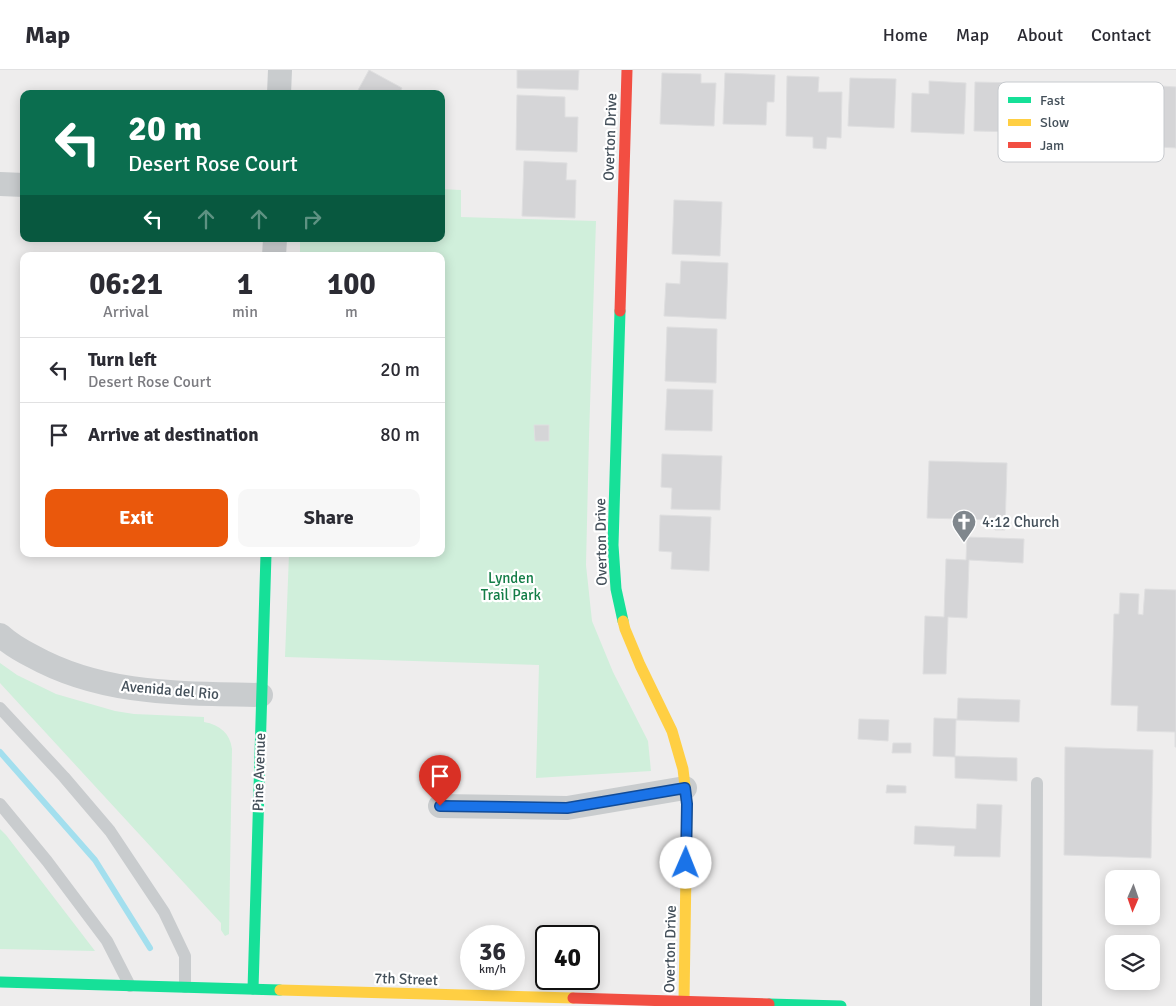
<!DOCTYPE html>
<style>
:root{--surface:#fff;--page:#f7f7f7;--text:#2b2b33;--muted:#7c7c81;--line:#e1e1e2;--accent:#ea580c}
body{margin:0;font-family:Signika,sans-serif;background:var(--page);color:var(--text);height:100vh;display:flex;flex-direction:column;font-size:19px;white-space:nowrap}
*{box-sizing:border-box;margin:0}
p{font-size:16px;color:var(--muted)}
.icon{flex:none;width:28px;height:28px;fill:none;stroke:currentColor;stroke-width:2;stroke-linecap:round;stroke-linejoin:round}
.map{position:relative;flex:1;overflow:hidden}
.panel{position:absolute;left:20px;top:182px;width:425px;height:305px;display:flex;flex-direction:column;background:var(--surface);border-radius:10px;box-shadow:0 2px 12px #0003}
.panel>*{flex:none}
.banner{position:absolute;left:20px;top:20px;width:425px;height:152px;border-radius:10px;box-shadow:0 2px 12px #0003;background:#0b6e4f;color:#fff;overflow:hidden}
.needle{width:32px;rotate:182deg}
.fabs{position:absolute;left:1105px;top:800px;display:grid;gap:10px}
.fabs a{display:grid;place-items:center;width:55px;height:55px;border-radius:10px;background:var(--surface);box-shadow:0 2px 12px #0003;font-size:25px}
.speed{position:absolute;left:460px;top:855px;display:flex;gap:10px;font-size:25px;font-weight:700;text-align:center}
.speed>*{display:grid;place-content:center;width:65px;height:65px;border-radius:50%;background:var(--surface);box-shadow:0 2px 12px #0003;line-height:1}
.speed small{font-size:12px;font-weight:400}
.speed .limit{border:2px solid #111;border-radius:8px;background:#fff;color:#111}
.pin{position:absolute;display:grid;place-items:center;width:42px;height:42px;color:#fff;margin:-51px -21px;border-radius:50% 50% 50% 0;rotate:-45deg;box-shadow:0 0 5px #0007}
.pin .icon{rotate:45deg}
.me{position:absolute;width:55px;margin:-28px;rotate:1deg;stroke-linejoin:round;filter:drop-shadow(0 0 4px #0008)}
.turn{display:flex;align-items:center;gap:18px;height:105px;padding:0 25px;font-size:22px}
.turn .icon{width:65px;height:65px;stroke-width:2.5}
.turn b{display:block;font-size:35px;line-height:42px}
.lanes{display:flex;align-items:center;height:48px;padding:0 25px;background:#0003;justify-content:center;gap:25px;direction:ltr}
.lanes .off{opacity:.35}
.eta{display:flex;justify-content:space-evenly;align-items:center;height:85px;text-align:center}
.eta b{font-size:30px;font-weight:700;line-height:35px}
.primary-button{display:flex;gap:10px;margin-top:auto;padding:10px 25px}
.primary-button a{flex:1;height:58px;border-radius:10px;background:var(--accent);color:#fff;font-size:20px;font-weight:700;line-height:58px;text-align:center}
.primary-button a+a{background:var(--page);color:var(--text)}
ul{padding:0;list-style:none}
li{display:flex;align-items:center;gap:15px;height:65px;padding:0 25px;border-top:1px solid var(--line)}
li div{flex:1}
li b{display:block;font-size:19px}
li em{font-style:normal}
header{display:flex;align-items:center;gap:30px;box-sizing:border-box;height:70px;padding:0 25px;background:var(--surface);border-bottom:1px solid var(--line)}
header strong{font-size:24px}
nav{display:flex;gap:28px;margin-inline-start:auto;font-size:18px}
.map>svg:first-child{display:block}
.green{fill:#d0efdb}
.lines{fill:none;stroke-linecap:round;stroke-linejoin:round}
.stream{stroke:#a3dfee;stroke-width:6}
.building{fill:#d5d5d7;stroke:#dfdfe0}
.lane{stroke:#c9ccce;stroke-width:12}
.street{stroke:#c9ccce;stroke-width:24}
.fast{stroke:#16e098;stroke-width:11}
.slow{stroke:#ffcf43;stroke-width:11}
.jam{stroke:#f24e42;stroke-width:11}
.route-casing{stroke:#114b97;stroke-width:12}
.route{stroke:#1a73e8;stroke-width:9}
.labels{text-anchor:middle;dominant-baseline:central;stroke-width:4.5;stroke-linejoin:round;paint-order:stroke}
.street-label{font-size:15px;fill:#44505a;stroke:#fff}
.poi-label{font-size:15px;fill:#44505a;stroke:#fff;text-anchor:start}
.park-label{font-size:15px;fill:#137d47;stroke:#fff}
.key{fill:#fff;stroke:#c7cace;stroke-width:1}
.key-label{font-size:14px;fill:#44505a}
</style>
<header>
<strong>Map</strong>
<nav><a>Home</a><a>Map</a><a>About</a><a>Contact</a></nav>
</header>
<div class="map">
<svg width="1176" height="936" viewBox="0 0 1176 936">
<rect width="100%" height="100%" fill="#eeeded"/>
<!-- green -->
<g class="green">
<polygon points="441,119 461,120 461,147 596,151 589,367 586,495 592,551 613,602 648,671 651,701 536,708 539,595 285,587 289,484 441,484 441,186 300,186 300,169 441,169"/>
<path d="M0 593 17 605 56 624 115 641 134 644 204 647V652C220 655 230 663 232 679L229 864 225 866 221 860V853L0 613Z"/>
<polygon points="0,759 6,765 95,881 0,879"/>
</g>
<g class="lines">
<!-- stream -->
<polyline class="stream" points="0,682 95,790 150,878"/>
</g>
<!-- building -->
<g class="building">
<polygon points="369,0 402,18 399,24 360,24 357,22"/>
<polygon points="517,0 579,0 578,20 517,18"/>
<polygon points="662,3 701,4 701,13 716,13 714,56 660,54"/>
<polygon points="725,3 775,5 774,32 767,32 766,55 723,54"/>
<polygon points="787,6 819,7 818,22 842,22 841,68 827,67 826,79 813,78 813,67 786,66"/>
<polygon points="850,8 896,9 894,58 848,56"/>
<polygon points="929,11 966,13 964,64 911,62 912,23 929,24"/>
<polygon points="975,12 1021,13 1019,62 974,61"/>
<polygon points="1162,16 1176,17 1176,78 1160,77"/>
<polygon points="517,25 565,27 565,47 578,47 577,82 516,80"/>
<polygon points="524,91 567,93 566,110 576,110 575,148 522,146"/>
<polygon points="674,130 722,132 720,186 672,184"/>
<polygon points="681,191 728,193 726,249 664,246 666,213 680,214"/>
<polygon points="667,257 717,259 716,313 665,311"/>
<polygon points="667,319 713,320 712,361 665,360"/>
<polygon points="534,355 549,355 549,371 535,371"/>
<polygon points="662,384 722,386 720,440 671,439 672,418 661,417"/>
<polygon points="929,391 1007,393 1005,460 995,460 996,450 927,448"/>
<polygon points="660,445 711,447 709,501 671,499 672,482 659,481"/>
<polygon points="967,467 1024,469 1023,493 969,490 967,548 948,547 946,604 923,604 925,546 944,547 946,489 966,490"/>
<polygon points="1145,519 1176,520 1176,677 1175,677 1175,662 1137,661 1138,636 1111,635 1114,544 1119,544 1120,523 1139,524 1138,544 1143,545"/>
<polygon points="958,628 1020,630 1019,652 956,650 955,686 1017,688 1017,711 955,708 955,687 933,686 934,648 957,649"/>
<polygon points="859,649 889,650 888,671 858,669"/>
<polygon points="893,673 911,673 911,683 892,683"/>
<polygon points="1065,677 1153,680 1151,788 1064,785"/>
<polygon points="887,715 906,716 906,723 886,723"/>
<polygon points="977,734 1002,735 1000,787 954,786 955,776 914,774 915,756 976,759"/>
</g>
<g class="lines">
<!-- lane -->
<g class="lane">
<polyline points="0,638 64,707 110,761 164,842 185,886 185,917"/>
<polyline points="0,734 47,791 107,871 130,916"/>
<polyline points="1036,936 1037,713"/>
</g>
<!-- street -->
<g class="street">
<polyline points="279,24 280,0"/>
<polyline points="0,114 24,115"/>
<polyline points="274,186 275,169"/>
<path d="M0 565C10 574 20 580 32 586 104 626 182 623 261 625"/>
<polyline points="440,736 567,738 685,718"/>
</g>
<!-- fast -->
<g class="fast">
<polyline points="620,241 613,475 616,519 623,551"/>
<polyline points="0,912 280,920"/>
<polyline points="253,919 266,484"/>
<polyline points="769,934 841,936"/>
</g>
<!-- slow -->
<g class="slow">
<polyline points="623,551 625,559 640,595 672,661 683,699 687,734 684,931"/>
<polyline points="280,920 573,928"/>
</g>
<!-- jam -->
<g class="jam">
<polyline points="620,241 627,0"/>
<polyline points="573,928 769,934"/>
</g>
</g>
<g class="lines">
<defs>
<polyline id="route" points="440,736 567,738 685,718 687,734 686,793"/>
</defs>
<!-- route casing -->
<use href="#route" class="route-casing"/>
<!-- route -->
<use href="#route" class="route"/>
</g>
<!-- icons -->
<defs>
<symbol id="church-pin" viewBox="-11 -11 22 30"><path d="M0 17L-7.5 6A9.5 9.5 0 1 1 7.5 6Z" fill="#80878d" stroke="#fff"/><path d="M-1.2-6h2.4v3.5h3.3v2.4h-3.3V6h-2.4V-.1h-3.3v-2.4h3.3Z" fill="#fff"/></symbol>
</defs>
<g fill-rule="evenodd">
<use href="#church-pin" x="950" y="438" width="28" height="38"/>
</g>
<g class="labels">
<!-- street labels -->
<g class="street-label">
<text transform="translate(610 67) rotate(-88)">Overton Drive</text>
<text transform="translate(601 472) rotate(-91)">Overton Drive</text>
<text transform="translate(170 620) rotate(5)">Avenida del Rio</text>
<text transform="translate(259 702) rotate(-88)">Pine Avenue</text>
<text transform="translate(670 879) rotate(-89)">Overton Drive</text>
<text transform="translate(406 909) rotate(2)">7th Street</text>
</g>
<!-- poi labels -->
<g class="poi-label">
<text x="982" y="452">4:12 Church</text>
</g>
<!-- park labels -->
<g class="park-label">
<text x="511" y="508">Lynden<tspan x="511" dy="17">Trail Park</tspan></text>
</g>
</g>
<!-- legend -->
<rect x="998" y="12" width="166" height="80" rx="8" class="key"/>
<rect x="1008" y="27" width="23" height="6" fill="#16e098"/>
<rect x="1008" y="49" width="23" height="7" fill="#ffcf43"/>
<rect x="1008" y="72" width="23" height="6" fill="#f24e42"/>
<g class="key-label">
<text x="1040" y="35">Fast</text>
<text x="1040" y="57">Slow</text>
<text x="1040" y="80">Jam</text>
</g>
</svg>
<div class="fabs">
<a><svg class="needle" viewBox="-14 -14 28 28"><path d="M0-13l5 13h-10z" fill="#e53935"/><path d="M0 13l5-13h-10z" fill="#7c7c81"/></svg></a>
<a><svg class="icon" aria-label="layers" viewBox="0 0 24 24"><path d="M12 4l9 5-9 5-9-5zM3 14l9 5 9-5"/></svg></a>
</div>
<div class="speed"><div>36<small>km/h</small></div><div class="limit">40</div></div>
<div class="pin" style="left:440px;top:736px;background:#d93025"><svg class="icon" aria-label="arrive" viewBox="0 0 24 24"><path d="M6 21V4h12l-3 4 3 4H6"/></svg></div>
<svg class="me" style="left:686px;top:793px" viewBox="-20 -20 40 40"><circle r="19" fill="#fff"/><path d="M0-13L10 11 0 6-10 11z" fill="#1a73e8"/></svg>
<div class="banner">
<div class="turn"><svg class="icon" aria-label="left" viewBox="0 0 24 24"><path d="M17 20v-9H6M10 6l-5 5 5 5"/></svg><div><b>20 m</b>Desert Rose Court</div></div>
<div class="lanes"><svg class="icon" aria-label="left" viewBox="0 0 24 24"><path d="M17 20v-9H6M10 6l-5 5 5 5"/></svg><svg class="icon off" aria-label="ahead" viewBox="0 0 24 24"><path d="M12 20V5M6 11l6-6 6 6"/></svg><svg class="icon off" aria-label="ahead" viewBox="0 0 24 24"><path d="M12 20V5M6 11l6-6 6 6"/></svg><svg class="icon off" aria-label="right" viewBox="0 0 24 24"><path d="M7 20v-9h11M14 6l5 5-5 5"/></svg></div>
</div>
<section class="panel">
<div class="eta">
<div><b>06:21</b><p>Arrival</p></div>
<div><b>1</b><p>min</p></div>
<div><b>100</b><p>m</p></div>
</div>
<ul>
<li><svg class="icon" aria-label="left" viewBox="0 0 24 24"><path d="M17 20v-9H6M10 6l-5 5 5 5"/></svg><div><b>Turn left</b><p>Desert Rose Court</p></div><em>20 m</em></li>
<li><svg class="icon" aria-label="arrive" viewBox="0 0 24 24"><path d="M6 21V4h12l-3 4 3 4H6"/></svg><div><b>Arrive at destination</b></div><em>80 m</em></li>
</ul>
<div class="primary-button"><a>Exit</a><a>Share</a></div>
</section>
</div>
